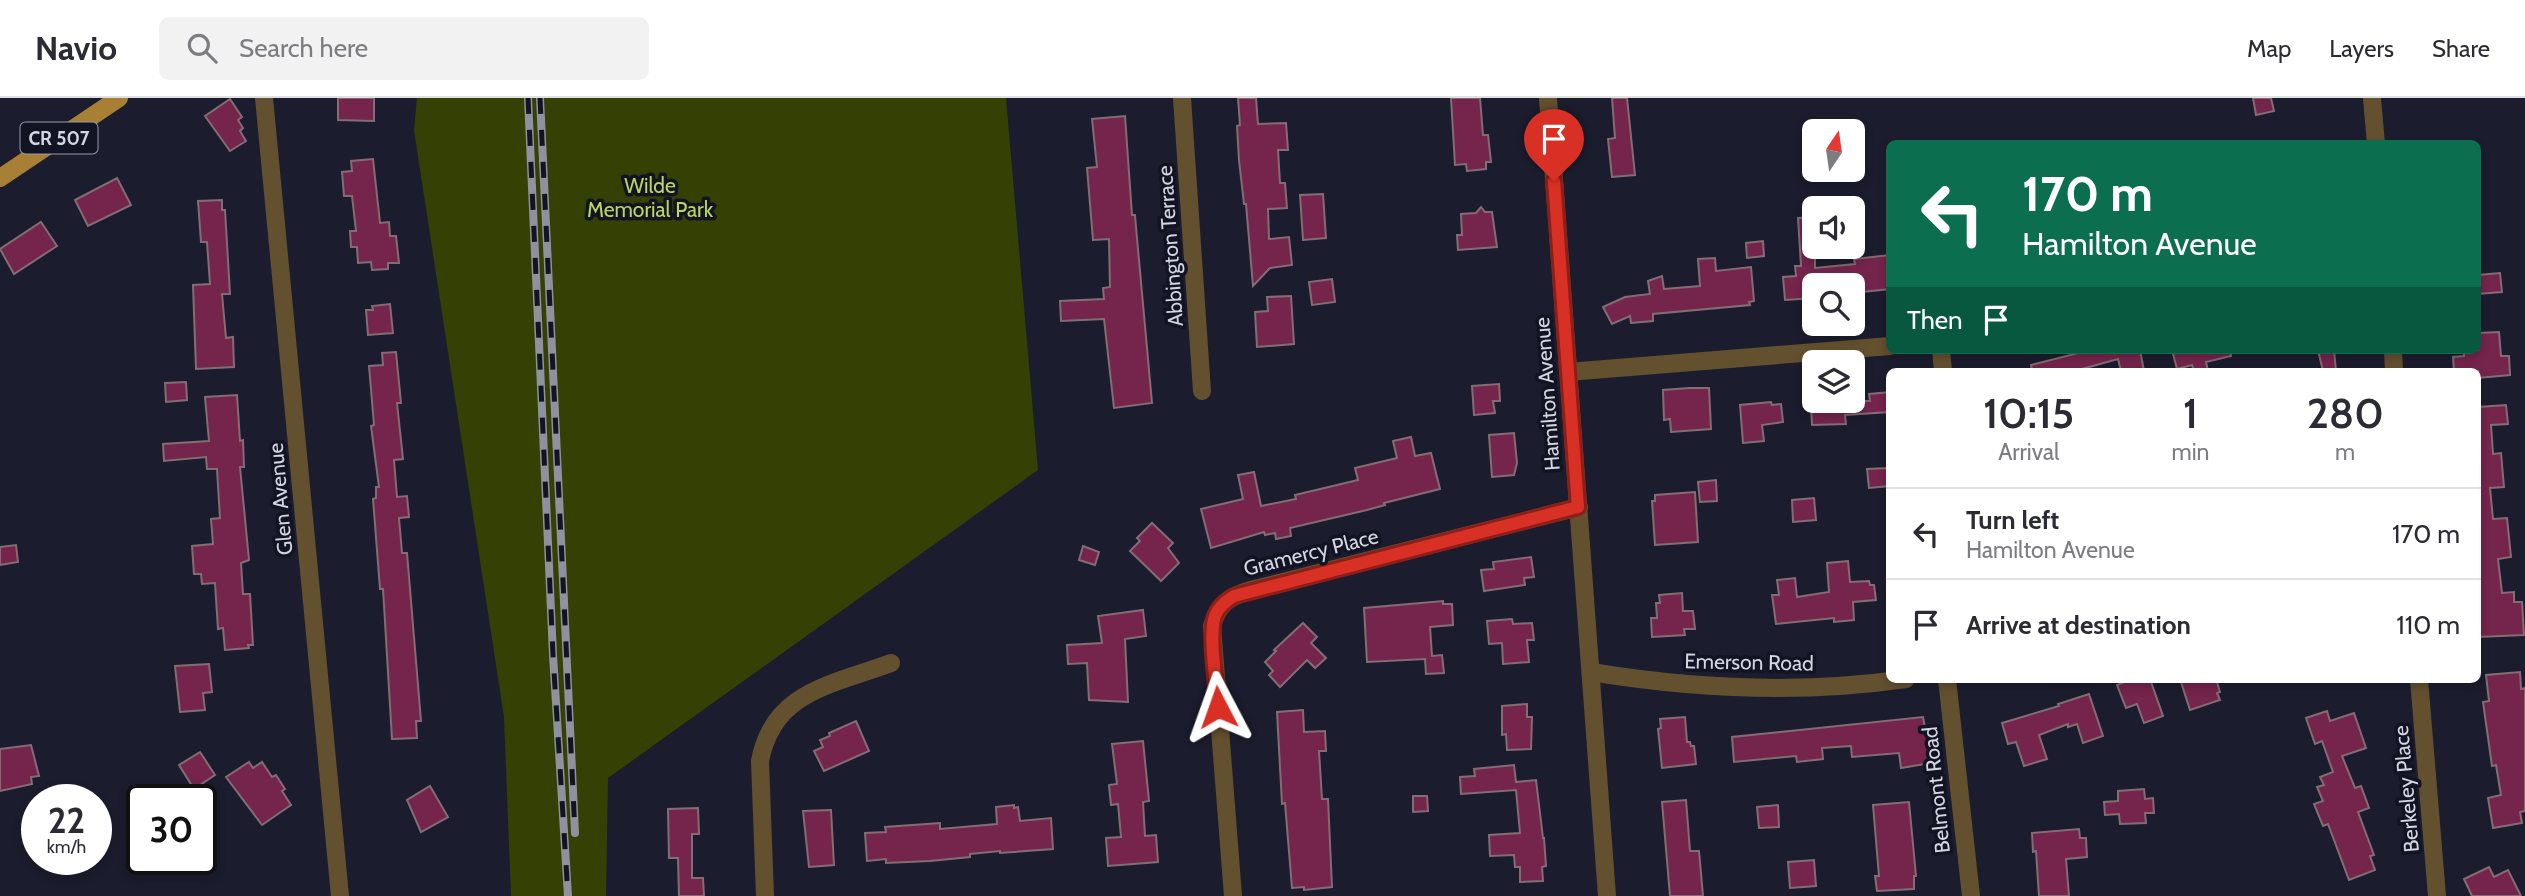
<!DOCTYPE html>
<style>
:root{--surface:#fff;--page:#f2f2f3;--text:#2b2b33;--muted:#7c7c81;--line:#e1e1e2}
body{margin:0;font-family:Cabin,sans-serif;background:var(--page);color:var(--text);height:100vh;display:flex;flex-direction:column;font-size:26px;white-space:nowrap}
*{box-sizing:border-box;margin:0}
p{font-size:23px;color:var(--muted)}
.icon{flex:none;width:38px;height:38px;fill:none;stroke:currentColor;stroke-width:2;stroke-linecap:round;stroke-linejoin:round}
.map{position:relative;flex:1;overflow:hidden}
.details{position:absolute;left:1886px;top:270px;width:595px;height:315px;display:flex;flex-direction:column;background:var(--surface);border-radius:10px;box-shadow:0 4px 10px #0003}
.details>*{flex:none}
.guide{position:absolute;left:1886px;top:42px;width:595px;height:214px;border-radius:10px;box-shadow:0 4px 10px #0003;background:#0b6e4f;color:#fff;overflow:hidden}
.needle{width:46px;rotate:13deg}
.fabs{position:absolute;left:1802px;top:21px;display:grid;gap:14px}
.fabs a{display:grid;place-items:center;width:63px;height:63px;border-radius:10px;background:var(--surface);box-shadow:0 4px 10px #0003;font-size:35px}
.speed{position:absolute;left:21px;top:686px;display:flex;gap:14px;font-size:35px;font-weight:700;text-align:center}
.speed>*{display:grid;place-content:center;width:91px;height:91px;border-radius:50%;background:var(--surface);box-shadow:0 4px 10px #0003;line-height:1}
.speed small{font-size:18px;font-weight:400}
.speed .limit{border:4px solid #111;border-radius:10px;background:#fff;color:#111}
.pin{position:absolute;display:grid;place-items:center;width:60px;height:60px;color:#fff;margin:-72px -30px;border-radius:50% 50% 50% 0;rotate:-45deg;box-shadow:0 0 7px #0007}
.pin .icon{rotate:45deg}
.me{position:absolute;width:77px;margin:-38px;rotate:356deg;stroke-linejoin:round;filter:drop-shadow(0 0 5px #0008)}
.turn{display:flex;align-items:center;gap:24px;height:147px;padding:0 21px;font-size:32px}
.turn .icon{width:91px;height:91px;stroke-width:2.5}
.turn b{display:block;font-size:49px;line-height:60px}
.then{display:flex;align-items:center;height:66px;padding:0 21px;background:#0003;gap:14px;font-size:26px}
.eta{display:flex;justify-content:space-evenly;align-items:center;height:119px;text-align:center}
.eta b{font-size:42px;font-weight:600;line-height:49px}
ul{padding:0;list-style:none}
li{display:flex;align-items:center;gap:21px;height:91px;padding:0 21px;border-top:2px solid var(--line)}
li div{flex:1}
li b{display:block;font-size:26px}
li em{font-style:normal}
header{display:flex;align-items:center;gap:42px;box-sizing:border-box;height:98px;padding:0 35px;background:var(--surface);border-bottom:2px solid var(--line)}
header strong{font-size:33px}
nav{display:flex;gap:38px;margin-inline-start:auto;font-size:24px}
.search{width:490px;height:63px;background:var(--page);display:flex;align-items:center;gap:18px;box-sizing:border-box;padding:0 24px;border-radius:10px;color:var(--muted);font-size:26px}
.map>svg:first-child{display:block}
.green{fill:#354005}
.building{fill:#75244c;stroke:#836c74;stroke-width:2}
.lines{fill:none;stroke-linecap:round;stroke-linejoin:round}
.minor{stroke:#63502f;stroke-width:18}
.major{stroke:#a78036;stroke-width:18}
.rail-casing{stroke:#8f919f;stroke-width:8}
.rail{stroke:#121424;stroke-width:5;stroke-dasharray:16;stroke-linecap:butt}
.route-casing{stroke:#8d1f18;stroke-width:18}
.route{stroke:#d93025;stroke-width:12}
.labels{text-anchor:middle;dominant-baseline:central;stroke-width:7;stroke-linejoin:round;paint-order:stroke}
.shield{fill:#121424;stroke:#999ba8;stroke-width:2}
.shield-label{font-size:19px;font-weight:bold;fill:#d3d5e1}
.park-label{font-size:21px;fill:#bbd65c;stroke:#121424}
.street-label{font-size:21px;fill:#d3d5e1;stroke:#121424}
</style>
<header>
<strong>Navio</strong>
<div class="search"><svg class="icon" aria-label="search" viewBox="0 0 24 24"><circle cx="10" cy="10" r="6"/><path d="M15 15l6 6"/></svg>Search here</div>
<nav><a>Map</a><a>Layers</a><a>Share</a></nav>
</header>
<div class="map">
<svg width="2525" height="798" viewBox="0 0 2525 798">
<rect width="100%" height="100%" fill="#1b1d2e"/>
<!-- green -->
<polygon class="green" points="417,0 1006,0 1038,372 608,680 606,798 511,798 504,619 414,32"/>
<!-- building -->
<g class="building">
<polygon points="338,0 374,0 374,23 338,22"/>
<polygon points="1238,0 1256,0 1258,26 1286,25 1288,52 1278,52 1280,85 1285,85 1287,110 1268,111 1269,141 1289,139 1292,167 1270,170 1253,188 1246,106 1244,106 1239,62 1237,28 1240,27"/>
<polygon points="1451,0 1480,0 1483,37 1488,37 1491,64 1486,64 1486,71 1467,73 1466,66 1455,67"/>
<polygon points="1612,0 1627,0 1635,77 1612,79 1608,41 1615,40"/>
<polygon points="2253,0 2271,0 2274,13 2256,17"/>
<polygon points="230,1 242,19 238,22 243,30 240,33 246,43 230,53 205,18"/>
<polygon points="1125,18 1132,117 1135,117 1136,129 1152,305 1114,310 1104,221 1061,223 1060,203 1104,201 1103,190 1110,189 1109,141 1093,142 1087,70 1097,69 1092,21"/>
<polygon points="373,61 380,125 389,124 390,138 396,138 399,165 388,165 388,171 372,172 371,164 358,165 357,149 351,149 350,133 356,133 352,98 344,98 342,74 352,73 351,63"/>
<polygon points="117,80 131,107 88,128 75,102"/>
<polygon points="1323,96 1326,140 1303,142 1300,97"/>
<polygon points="222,102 222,112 225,112 230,196 222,196 226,240 233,239 234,269 196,271 193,187 210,186 207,144 201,144 198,103"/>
<polygon points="1481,109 1485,114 1492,114 1497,149 1458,152 1457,137 1462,137 1461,116 1476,115"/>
<polygon points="1815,119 1815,170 1855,166 1854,161 1890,157 1890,191 1853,195 1853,187 1815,187 1815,200 1785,202 1783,179 1796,178 1795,168 1801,168 1798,120"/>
<polygon points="41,124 57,148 14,176 0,151"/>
<polygon points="1763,143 1764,158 1747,160 1746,145"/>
<polygon points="1715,160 1716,173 1751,169 1754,203 1749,204 1750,207 1653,216 1653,223 1631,225 1630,218 1612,226 1603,209 1625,199 1650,196 1648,183 1662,178 1664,191 1700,188 1698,161"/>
<polygon points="2500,175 2502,194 2478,196 2478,177"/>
<polygon points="1332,181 1335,204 1312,207 1309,184"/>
<polygon points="1291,198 1294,246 1257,249 1255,214 1268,213 1267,199"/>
<polygon points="390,206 393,235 368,237 366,212 373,212 372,208"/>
<polygon points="2499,234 2501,258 2509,258 2510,277 2478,280 2478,273 2454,273 2453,259 2464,258 2464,252 2478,252 2478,235"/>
<polygon points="2090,252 2140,252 2144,273 2121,273 2118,261 2082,271 2083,273 2032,273 2031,267"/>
<polygon points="2172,252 2230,252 2231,258 2206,264 2208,273 2194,273 2192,267 2177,271"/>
<polygon points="2318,252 2334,252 2336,273 2323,273"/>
<polygon points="396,254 401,305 397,305 403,361 394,362 397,399 407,398 409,419 399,420 402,455 407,455 421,623 416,623 417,640 392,641 384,507 383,491 380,491 373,401 376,400 376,389 379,389 371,328 374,327 369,268 383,267 382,255"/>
<polygon points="186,284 187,302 166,304 165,285"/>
<polygon points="1499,286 1500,303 1493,303 1495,315 1474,317 1472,288"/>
<polygon points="1689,290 1709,290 1711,331 1671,334 1670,321 1664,322 1663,292"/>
<polygon points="1890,294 1890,314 1845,317 1846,326 1812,327 1811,309 1820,308 1820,303 1870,303 1869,296"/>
<polygon points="237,297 240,343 243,342 244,369 240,369 249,462 241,465 243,496 250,496 253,547 248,547 249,550 225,552 223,530 218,531 215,485 202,486 201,476 194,476 192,448 213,446 211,421 220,420 217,371 207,371 206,359 164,363 163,346 209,343 205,299"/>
<polygon points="1771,304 1772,307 1781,306 1783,324 1762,327 1764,343 1743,345 1740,307"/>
<polygon points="2506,307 2508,326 2491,327 2493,356 2501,355 2504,389 2490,390 2493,421 2507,420 2511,459 2498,461 2502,495 2514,494 2514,504 2522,504 2524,537 2478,539 2478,309"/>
<polygon points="1514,335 1517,365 1514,377 1492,379 1489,337"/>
<polygon points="1411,339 1415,358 1431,355 1440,391 1384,405 1385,407 1367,412 1290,430 1291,438 1276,441 1275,435 1265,437 1264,434 1211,450 1201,411 1243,401 1238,377 1254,374 1261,408 1296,401 1295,397 1358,382 1355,370 1397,360 1393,343"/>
<polygon points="1888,370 1890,388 1869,390 1867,371"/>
<polygon points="1716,382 1717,403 1700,404 1698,384"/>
<polygon points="1695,394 1698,444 1655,447 1652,403 1655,403 1655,397"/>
<polygon points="1814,400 1816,422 1793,424 1792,402"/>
<polygon points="1152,425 1173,445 1168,450 1179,465 1161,483 1130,453 1140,443 1137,440"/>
<polygon points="16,447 18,464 0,467 0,449"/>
<polygon points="1083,448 1099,454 1095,467 1079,462"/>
<polygon points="1531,459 1534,479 1524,480 1525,487 1484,493 1481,472 1494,471 1493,464"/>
<polygon points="1848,463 1850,484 1869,483 1870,487 1874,487 1876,502 1853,504 1854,522 1834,524 1834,520 1776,526 1772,497 1779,497 1777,482 1795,480 1797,499 1829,494 1827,465"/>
<polygon points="1682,495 1683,513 1693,513 1695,531 1684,531 1685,537 1652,539 1651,520 1657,520 1656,505 1660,505 1659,497"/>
<polygon points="1443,503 1443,506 1452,506 1453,527 1430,529 1432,558 1442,557 1444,575 1426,576 1425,561 1367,564 1364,510"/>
<polygon points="1143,512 1146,538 1125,541 1128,604 1089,602 1087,565 1068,566 1067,547 1102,545 1098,518"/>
<polygon points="1512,521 1513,526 1532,525 1534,542 1527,542 1529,564 1503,566 1502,545 1489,546 1487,523"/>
<polygon points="1303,525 1317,539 1311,545 1326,560 1315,570 1307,562 1280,589 1269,577 1273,573 1265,564 1276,553 1274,552"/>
<polygon points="209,566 212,594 203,595 205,612 180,614 175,568"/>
<polygon points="2520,574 2521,591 2525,590 2525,713 2520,714 2522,725 2493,730 2488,700 2501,697 2496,667 2492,668 2483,604 2489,603 2486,577"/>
<polygon points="2132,581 2150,581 2163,618 2144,625 2137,606 2126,610 2117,587"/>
<polygon points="2180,581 2216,581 2220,594 2217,595 2220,602 2190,612"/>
<polygon points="2089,596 2103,638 2083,645 2077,626 2068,629 2068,626 2039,637 2047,661 2024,668 2016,644 2008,646 2002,625 2059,608 2058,606"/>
<polygon points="1527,606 1527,619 1532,619 1531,651 1507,652 1506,636 1502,637 1502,608"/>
<polygon points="1303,612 1304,634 1325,633 1326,653 1319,653 1322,701 1328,701 1332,789 1304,792 1304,789 1292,790 1285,705 1282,706 1277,614"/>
<polygon points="2327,613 2330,623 2354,615 2366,650 2342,658 2355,690 2361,688 2369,710 2358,714 2374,757 2370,758 2375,772 2349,782 2328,726 2323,728 2314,706 2323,703 2317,689 2324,687 2320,679 2333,674 2322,643 2315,646 2306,620"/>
<polygon points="1685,619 1687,644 1690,644 1691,648 1694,648 1696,666 1662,670 1658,631 1661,630 1660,621"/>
<polygon points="1923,619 1925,630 1928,630 1931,665 1901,670 1899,655 1852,659 1851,648 1822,650 1823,661 1797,664 1796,658 1734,664 1732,639"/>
<polygon points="856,623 869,653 824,673 814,653 823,649 820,642 830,638 829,635"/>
<polygon points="1143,643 1149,703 1143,704 1145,738 1156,737 1158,764 1108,768 1106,740 1121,739 1118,706 1111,707 1109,687 1117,686 1112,646"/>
<polygon points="31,647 39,678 31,679 32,686 0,693 0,651"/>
<polygon points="200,654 215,677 194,691 179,667"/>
<polygon points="249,664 253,670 262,664 272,679 276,677 285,691 282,693 291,707 262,727 226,679"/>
<polygon points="1514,667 1516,684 1536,682 1543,740 1544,740 1546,768 1542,769 1543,783 1520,784 1520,769 1515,769 1514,757 1490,758 1489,737 1520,735 1516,692 1461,696 1460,679 1475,678 1474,671"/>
<polygon points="430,688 448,719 421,734 407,702"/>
<polygon points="2144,691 2145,701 2153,700 2154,715 2145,715 2146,725 2120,726 2119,716 2105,717 2104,704 2118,703 2118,693"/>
<polygon points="1413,698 1427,698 1428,713 1413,714"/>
<polygon points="1686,702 1690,753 1699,753 1703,798 1670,798 1662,704"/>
<polygon points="1909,704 1916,778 1914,778 1914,791 1877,793 1875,778 1879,778 1873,707"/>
<polygon points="1014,707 1014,710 1018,709 1020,723 1051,720 1053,751 1000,755 1000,753 970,756 970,759 930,763 886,765 886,761 867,763 865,735 886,734 885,729 940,725 940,731 997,726 996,709"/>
<polygon points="1778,707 1779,729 1759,730 1757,709"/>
<polygon points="698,710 699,736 692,736 692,780 703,780 704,798 679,798 678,760 669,760 668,711"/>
<polygon points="831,712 834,767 809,769 803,713"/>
<polygon points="2079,731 2080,740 2086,740 2087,759 2066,761 2069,798 2039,798 2036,753 2033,754 2032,735"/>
<polygon points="1814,762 1816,788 1790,790 1788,764"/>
<polygon points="2489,769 2494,779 2508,772 2521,798 2472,798 2464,781"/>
</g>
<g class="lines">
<!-- minor -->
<g class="minor">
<polyline points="264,0 340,798"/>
<polyline points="1182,0 1202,293"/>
<polyline points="1548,0 1607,798"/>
<polyline points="2372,0 2376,46"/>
<polyline points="1941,252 1943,273"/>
<polyline points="2393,252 2394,273"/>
<polyline points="1568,274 1890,248"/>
<path d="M1591 574C1695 591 1801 596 1906 581"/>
<polyline points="1947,581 1971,798"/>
<polyline points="2419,581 2437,798"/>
<path d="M765 798 760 663C773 593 832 587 891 565"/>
<path d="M1233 798 1212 528C1218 506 1230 498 1251 492L1579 409"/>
</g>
<!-- major -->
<polyline class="major" points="0,80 119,0"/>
<defs>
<g id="rail">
<polyline points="528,0 553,557 568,798"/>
<polyline points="540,0 575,735"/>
</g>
</defs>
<!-- rail casing -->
<use href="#rail" class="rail-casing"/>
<!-- rail -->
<use href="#rail" class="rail"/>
</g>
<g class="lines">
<defs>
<path id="route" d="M1218 609C1217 587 1208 537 1215 518 1218 509 1226 503 1234 498L1578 409 1554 83"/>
</defs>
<!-- route casing -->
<use href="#route" class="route-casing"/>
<!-- route -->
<use href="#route" class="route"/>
</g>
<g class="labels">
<!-- shield labels -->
<rect class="shield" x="20.5" y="24.5" width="77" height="31" rx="5"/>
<g class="shield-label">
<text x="59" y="40">CR 507</text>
</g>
<!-- park labels -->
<g class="park-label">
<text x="650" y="87">Wilde<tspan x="650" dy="24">Memorial Park</tspan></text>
</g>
<!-- street labels -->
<g class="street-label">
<text transform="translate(1170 148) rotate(-94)">Abbington Terrace</text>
<text transform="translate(1547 296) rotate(-94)">Hamilton Avenue</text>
<text transform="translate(280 401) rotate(-95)">Glen Avenue</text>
<text transform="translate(1311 454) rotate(-14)">Gramercy Place</text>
<text transform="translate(1749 564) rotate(1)">Emerson Road</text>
<text transform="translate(2406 691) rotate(-95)">Berkeley Place</text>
<text transform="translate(1936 692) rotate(-96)">Belmont Road</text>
</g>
</g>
</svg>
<div class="fabs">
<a><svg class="needle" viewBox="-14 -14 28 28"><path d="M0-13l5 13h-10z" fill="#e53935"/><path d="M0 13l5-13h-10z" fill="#7c7c81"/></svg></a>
<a><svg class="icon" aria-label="sound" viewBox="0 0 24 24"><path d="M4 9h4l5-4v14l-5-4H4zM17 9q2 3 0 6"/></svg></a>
<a><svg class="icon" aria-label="search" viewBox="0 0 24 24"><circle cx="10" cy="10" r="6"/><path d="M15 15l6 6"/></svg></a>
<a><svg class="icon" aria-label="layers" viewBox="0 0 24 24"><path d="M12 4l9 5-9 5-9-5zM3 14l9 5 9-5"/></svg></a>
</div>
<div class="speed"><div>22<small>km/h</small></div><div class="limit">30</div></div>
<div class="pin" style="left:1554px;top:83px;background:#d93025"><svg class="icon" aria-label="arrive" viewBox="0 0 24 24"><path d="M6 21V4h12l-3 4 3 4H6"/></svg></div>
<svg class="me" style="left:1218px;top:609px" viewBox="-20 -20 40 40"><path d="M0-17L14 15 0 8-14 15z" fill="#d93025" stroke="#fff" stroke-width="4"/></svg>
<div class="guide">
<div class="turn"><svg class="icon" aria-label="left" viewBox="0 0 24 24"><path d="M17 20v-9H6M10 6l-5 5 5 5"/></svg><div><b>170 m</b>Hamilton Avenue</div></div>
<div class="then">Then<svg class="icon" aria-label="arrive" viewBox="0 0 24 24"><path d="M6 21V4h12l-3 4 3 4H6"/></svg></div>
</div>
<section class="details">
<div class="eta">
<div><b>10:15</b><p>Arrival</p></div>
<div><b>1</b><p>min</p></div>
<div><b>280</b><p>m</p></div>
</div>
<ul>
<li><svg class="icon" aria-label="left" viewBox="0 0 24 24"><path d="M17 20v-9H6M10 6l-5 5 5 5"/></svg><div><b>Turn left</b><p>Hamilton Avenue</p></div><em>170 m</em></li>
<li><svg class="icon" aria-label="arrive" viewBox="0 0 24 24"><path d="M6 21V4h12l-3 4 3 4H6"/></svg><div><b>Arrive at destination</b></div><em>110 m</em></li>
</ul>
</section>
</div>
